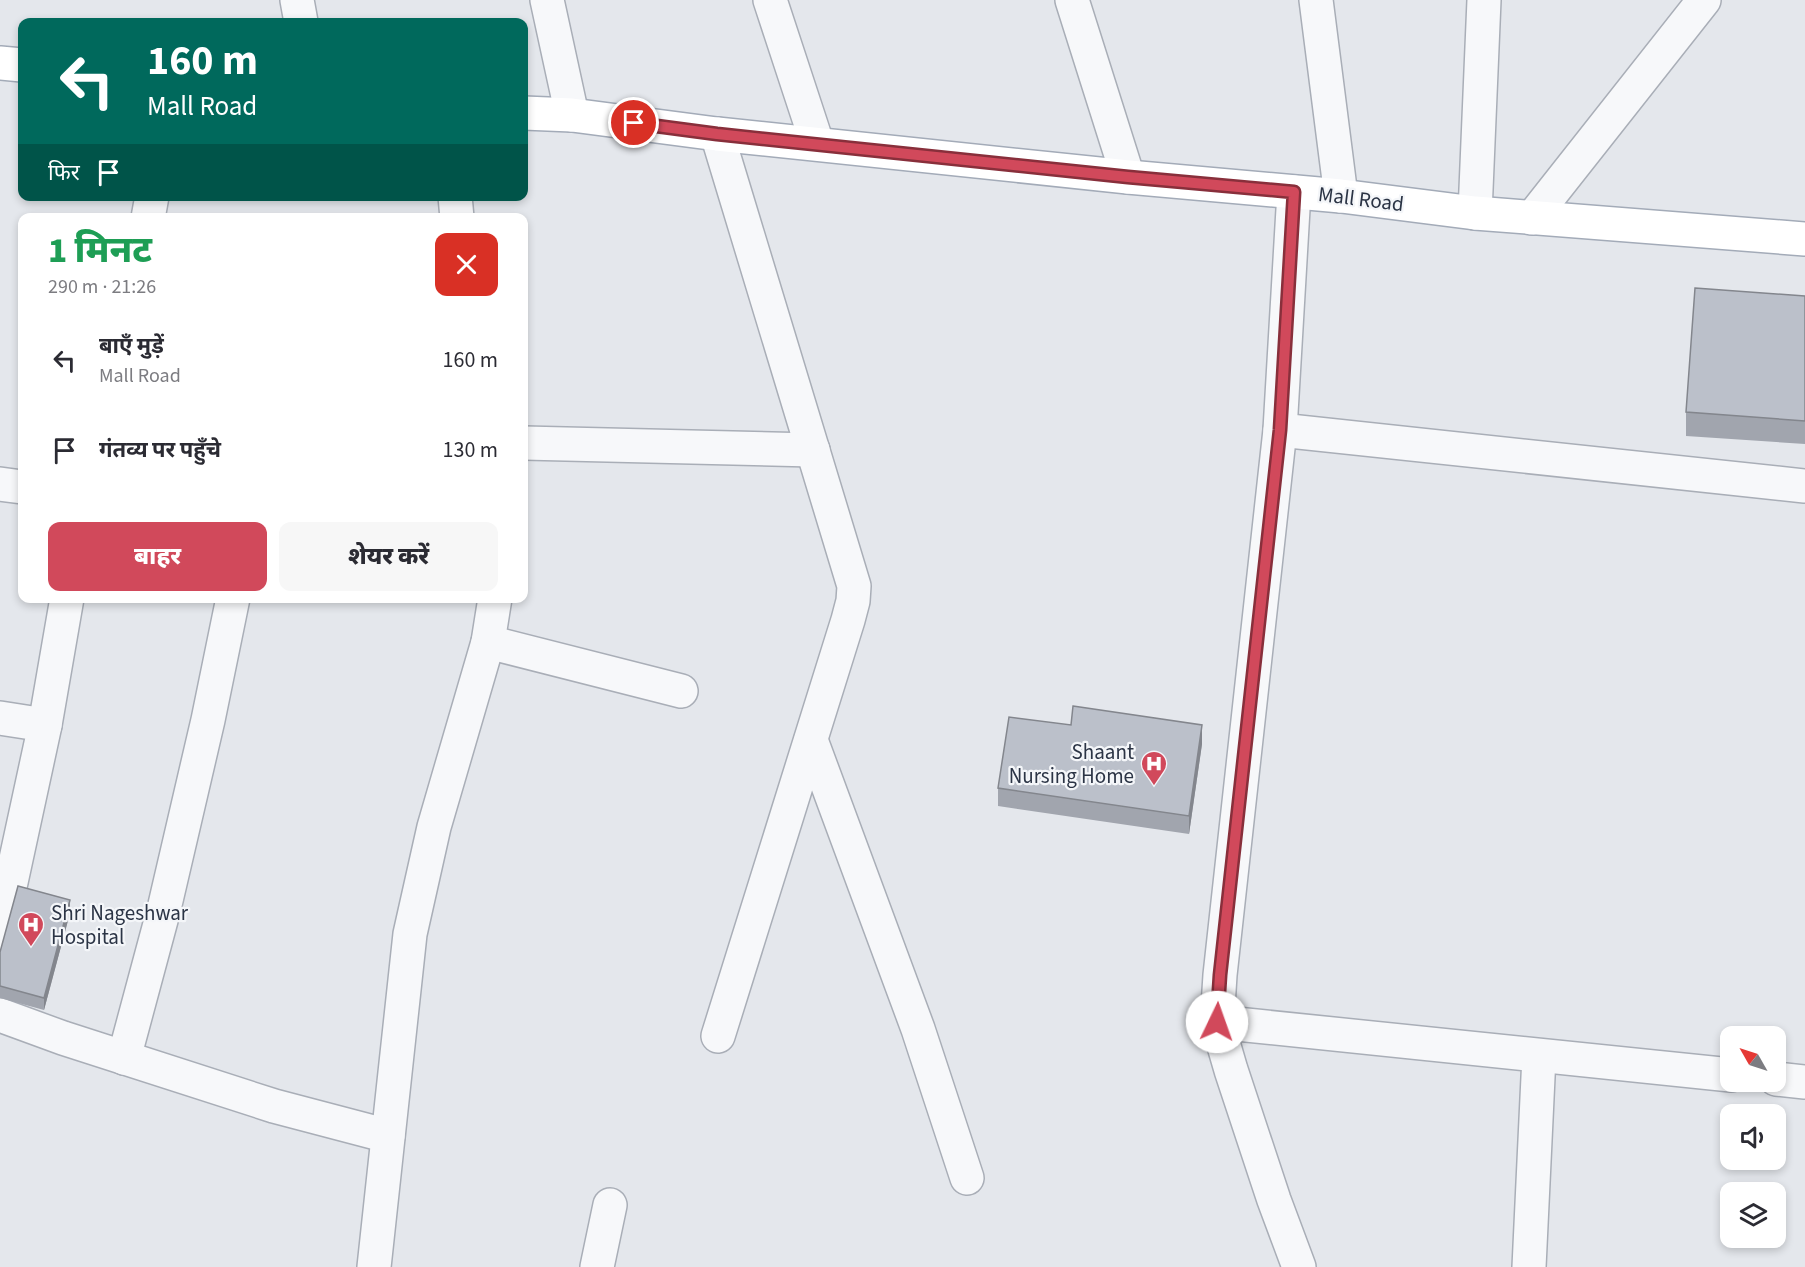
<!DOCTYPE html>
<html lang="hi">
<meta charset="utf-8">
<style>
:root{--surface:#fff;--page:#f7f7f7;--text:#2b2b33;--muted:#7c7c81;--accent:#d1495b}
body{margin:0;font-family:"Source Sans 3","Noto Sans Devanagari",sans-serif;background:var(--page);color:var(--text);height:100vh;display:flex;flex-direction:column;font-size:22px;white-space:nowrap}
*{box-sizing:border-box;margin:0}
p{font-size:20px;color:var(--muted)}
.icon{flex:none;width:33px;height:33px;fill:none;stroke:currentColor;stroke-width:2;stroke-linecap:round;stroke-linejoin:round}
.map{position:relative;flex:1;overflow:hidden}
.side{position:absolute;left:18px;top:213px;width:510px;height:390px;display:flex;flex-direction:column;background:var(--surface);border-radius:12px;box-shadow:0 3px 9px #0003}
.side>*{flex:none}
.top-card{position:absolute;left:18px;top:18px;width:510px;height:183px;border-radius:12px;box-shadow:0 3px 9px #0003;background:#00695c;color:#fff;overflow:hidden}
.needle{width:39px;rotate:309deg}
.controls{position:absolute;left:1720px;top:1026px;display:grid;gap:12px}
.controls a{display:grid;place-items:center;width:66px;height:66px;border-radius:12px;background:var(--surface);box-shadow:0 3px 9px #0003;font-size:30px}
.pin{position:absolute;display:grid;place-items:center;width:51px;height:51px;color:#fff;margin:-26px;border:3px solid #fff;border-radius:50%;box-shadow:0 2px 6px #0007}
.me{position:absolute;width:66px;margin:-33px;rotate:3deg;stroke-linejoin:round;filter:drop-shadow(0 0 4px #0008)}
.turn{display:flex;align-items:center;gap:21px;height:126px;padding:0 30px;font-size:27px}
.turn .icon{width:78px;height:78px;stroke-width:2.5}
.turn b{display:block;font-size:42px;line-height:51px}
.then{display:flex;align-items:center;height:57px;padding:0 30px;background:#0003;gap:12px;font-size:22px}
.round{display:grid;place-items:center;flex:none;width:63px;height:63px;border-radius:12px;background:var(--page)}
.overview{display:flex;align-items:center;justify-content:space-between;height:102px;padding:0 30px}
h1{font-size:36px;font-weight:800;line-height:45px;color:#1e9e55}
.cta{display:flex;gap:12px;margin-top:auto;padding:12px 30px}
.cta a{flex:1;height:69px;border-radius:12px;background:var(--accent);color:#fff;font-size:24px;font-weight:800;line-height:69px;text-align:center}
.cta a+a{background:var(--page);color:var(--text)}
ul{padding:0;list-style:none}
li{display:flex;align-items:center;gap:18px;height:90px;padding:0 30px}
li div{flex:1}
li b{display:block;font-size:22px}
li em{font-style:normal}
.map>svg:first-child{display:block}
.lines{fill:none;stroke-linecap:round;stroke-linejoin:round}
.minor-casing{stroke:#a9aeb7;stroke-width:36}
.primary-casing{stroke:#a3abb8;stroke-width:36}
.minor{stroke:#f7f8fa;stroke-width:33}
.primary{stroke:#fff;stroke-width:33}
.wall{fill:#a1a5ae}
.shaded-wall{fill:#83868d}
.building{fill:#bbc0ca;stroke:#83868d;stroke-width:1.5}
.route-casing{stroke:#882f3b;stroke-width:15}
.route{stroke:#d1495b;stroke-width:10}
.labels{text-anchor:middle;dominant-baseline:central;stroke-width:4.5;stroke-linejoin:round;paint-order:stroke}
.street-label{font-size:21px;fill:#2b3445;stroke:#f4f6f9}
.poi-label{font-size:21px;fill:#2b3445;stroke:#f4f6f9;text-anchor:end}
</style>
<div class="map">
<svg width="1805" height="1267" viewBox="0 0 1805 1267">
<rect width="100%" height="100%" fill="#e4e7ec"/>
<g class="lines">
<defs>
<g id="minor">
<polyline points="297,0 301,22"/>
<polyline points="547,0 572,115"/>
<polyline points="770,0 817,143"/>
<polyline points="1072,0 1128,177"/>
<polyline points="1316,0 1341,196"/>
<polyline points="717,134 854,586 853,601 848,620 718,1036"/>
<polyline points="1294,192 1280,430 1220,975 1217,1022 1231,1070 1274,1200 1299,1267"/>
<polyline points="455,196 457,218"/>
<polyline points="1475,213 1484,0"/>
<polyline points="148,218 152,196"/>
<polyline points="1532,218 1704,0"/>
<polyline points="1280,430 1805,486"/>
<polyline points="524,443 813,450"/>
<polyline points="0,484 22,487"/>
<polyline points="488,642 681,691"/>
<polyline points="0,718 45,725"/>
<polyline points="811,740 918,1029 967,1178"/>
<polyline points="0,933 45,725 67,598"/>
<polyline points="0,1015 63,1038 274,1106 388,1136"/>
<polyline points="1217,1022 1731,1075"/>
<polyline points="124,1058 164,909 208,720 233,598"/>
<polyline points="1776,1079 1805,1082"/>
<polyline points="374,1267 410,934 434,827 488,642 495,598"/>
<polyline points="597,1267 610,1205"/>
<polyline points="1529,1267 1539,1056"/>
</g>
<g id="primary">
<polyline points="0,63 22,65"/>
<polyline points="524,113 572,115 717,134 1128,177 1341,196 1475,213 1805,239"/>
</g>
</defs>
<!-- minor casing -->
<use href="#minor" class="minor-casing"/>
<!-- primary casing -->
<use href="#primary" class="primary-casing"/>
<!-- minor -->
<use href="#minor" class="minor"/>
<!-- primary -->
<use href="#primary" class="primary"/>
</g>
<!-- wall -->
<g class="wall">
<polygon points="1805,296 1805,444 1686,436 1686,412"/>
<polygon points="1202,744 1189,834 998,806 998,788"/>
<polygon points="70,913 44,1010 0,998 0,952"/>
</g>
<!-- shaded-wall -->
<g class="shaded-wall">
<polygon points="1202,725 1202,744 1189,834 1189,816"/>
<polygon points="70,900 70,913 44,1010 44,998"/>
</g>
<!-- building -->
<g class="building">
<polygon points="1695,288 1805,296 1805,421 1686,412"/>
<polygon points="1073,706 1202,725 1189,816 998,788 1009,717 1071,725"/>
<polygon points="18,886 70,900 44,998 0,986 0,952"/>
</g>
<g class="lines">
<defs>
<polyline id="route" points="634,123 717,134 1128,177 1294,192 1280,430 1220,975 1217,1022"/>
</defs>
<!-- route casing -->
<use href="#route" class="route-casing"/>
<!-- route -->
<use href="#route" class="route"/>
</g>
<!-- icons -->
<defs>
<symbol id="hospital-pin" viewBox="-11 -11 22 30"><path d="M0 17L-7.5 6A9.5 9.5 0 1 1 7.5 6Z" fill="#d1495b" stroke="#f4f6f9"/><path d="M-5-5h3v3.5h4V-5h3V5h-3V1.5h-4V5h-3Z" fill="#fff"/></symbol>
</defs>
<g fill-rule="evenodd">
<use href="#hospital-pin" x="1139" y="749" width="30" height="40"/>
<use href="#hospital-pin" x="16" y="910" width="30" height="40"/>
</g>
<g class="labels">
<!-- street labels -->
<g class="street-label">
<text transform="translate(1361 199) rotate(7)">Mall Road</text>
</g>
<!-- poi labels -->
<g class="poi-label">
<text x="1134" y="752">Shaant<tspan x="1134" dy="24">Nursing Home</tspan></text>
<text x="51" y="913" text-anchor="start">Shri Nageshwar<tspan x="51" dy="24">Hospital</tspan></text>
</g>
</g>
</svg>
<div class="controls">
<a><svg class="needle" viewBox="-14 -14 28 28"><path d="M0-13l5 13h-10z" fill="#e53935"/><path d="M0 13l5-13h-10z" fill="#7c7c81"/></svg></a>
<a><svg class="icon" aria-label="sound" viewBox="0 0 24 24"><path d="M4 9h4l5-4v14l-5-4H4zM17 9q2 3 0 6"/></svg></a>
<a><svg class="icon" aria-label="layers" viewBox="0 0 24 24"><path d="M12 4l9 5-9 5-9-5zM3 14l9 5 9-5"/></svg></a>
</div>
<div class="pin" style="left:634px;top:123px;background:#d93025"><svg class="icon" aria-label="arrive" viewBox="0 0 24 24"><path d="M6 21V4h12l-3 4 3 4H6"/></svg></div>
<svg class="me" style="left:1217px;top:1022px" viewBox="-20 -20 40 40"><circle r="19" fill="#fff"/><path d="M0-13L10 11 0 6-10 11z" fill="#d1495b"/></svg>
<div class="top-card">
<div class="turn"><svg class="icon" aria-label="left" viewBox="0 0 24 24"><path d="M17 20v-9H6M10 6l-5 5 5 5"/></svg><div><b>160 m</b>Mall Road</div></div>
<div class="then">फिर<svg class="icon" aria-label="arrive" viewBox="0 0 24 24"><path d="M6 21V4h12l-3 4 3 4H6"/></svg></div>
</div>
<section class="side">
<div class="overview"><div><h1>1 मिनट</h1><p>290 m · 21:26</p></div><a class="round" style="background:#d93025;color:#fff"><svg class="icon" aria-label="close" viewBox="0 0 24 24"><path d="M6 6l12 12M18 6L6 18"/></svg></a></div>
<ul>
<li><svg class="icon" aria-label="left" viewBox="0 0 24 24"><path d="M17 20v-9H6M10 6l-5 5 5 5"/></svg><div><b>बाएँ मुड़ें</b><p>Mall Road</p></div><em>160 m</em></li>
<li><svg class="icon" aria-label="arrive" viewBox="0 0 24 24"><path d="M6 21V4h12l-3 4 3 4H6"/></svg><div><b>गंतव्य पर पहुँचे</b></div><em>130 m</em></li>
</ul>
<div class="cta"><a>बाहर</a><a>शेयर करें</a></div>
</section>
</div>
